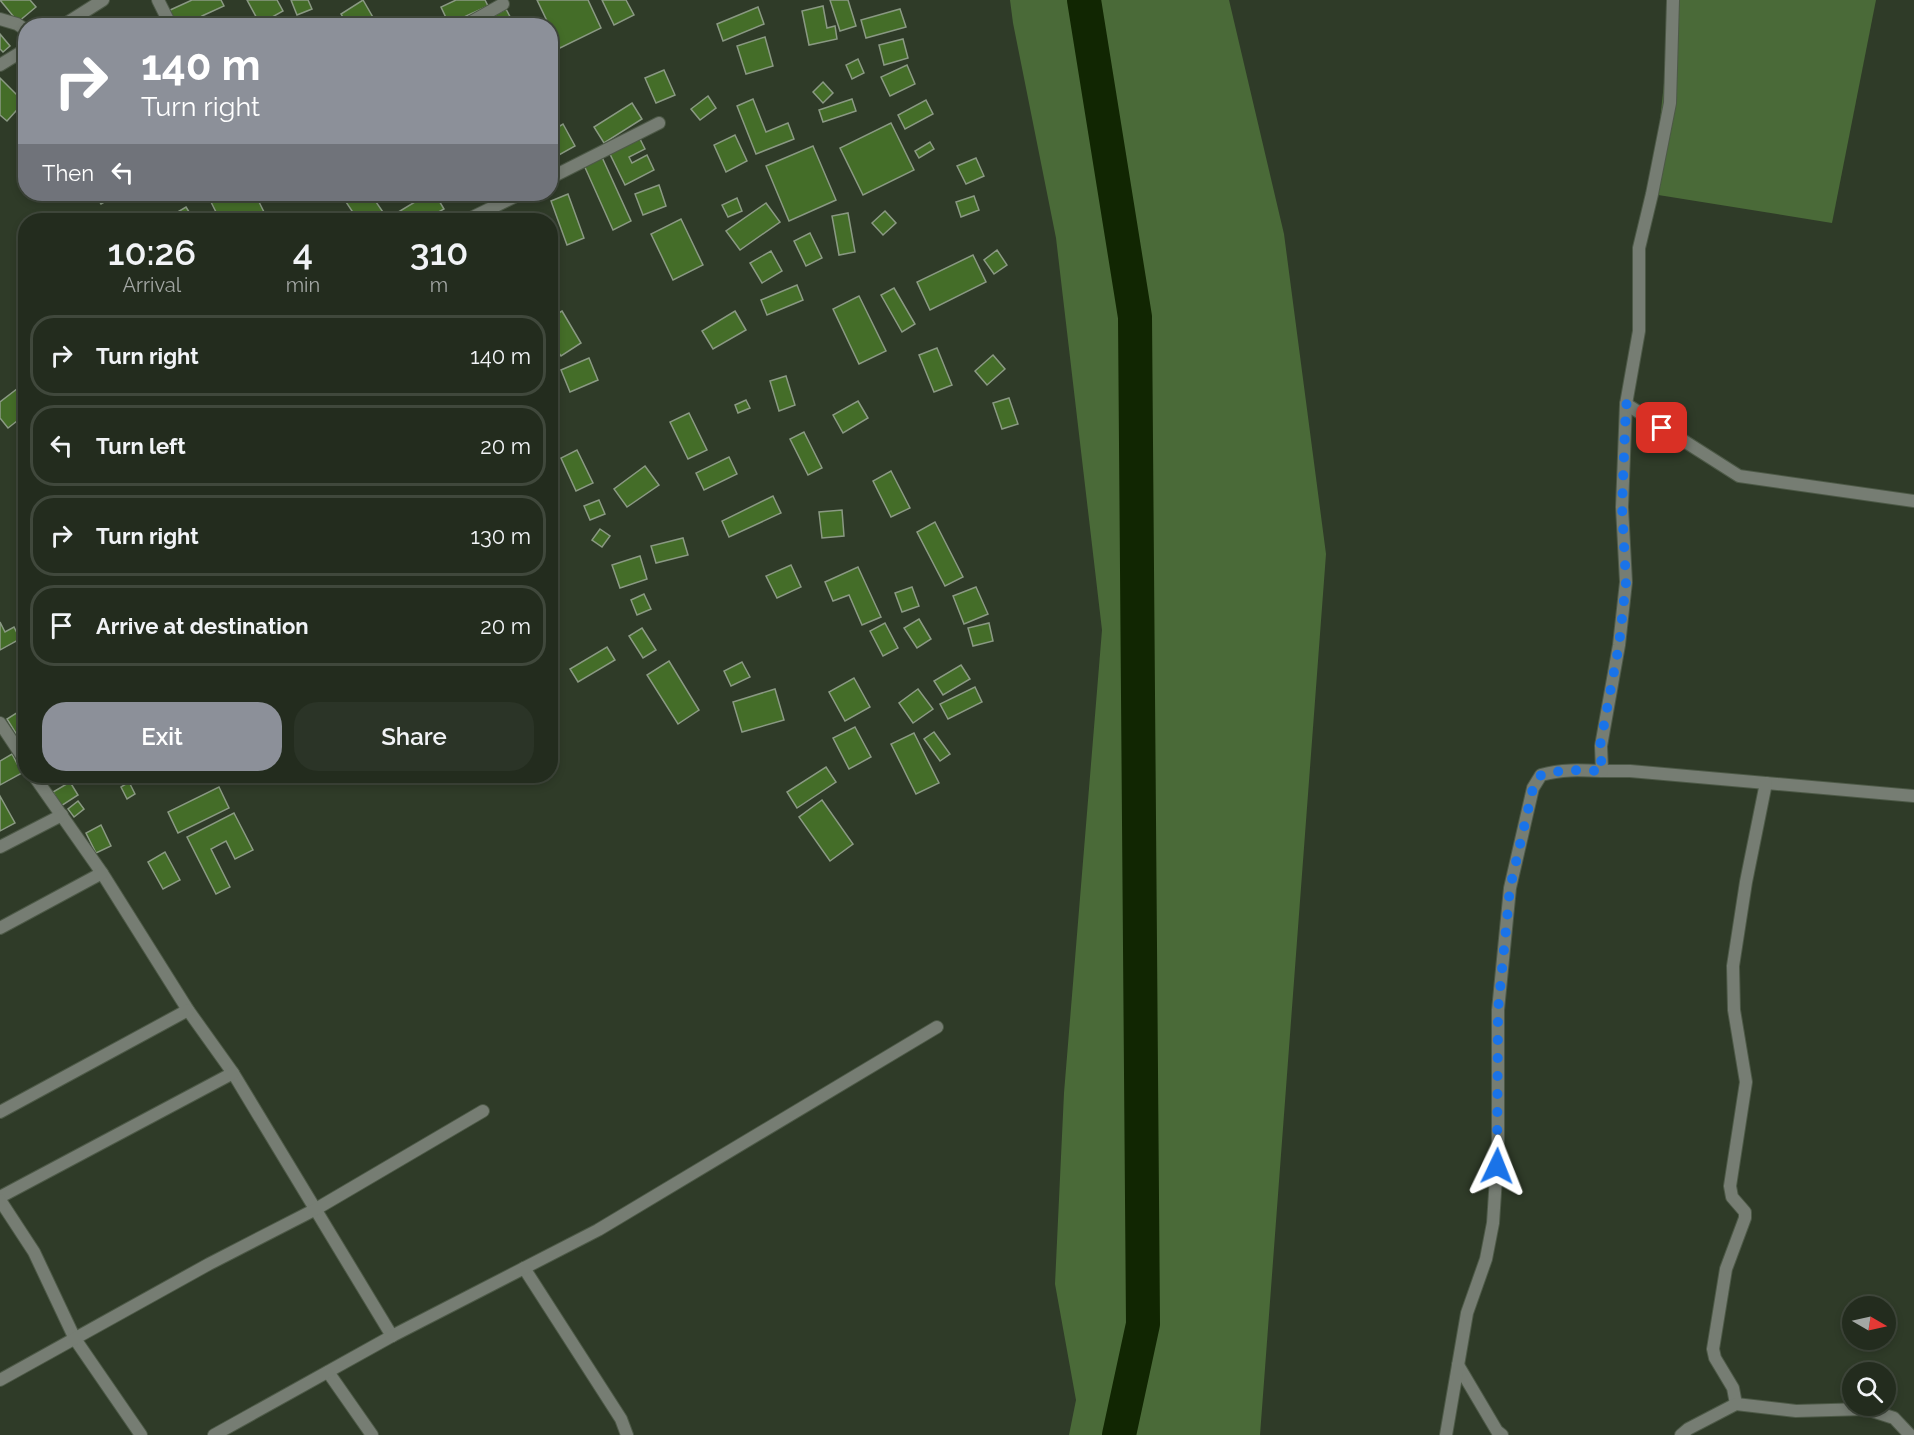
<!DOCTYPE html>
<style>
:root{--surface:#232c1e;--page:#2b3427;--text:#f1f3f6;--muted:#a3a7a4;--line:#40483c;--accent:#8c9099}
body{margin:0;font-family:Raleway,sans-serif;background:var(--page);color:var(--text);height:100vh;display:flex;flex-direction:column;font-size:22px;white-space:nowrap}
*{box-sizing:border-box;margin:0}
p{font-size:20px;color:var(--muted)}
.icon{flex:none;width:33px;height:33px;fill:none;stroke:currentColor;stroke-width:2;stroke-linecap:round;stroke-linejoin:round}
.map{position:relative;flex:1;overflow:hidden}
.details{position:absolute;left:18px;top:213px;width:540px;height:570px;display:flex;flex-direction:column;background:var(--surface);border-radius:24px;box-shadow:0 3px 9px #0003,0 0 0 2px var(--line)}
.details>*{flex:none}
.hud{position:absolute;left:18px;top:18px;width:540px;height:183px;border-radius:24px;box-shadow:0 3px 9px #0003,0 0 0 2px var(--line);background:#8c9099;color:#fff;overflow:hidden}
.needle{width:39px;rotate:99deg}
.controls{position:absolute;left:1842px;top:1296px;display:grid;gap:12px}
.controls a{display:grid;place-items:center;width:54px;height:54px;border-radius:50%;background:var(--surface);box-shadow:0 3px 9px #0003,0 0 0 2px var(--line);font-size:30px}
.pin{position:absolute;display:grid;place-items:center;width:51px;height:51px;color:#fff;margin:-26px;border-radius:12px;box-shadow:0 3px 9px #0006}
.me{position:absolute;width:66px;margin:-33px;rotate:2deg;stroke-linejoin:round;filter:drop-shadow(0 0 4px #0008)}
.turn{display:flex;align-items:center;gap:21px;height:126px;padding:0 24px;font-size:27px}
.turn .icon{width:78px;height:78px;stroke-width:2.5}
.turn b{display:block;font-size:42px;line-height:51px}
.then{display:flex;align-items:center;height:57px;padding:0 24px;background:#0003;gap:12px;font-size:22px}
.eta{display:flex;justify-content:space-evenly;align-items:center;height:102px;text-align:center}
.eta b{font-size:36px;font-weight:600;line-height:42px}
.button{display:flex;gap:12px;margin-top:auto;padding:12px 24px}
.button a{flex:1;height:69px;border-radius:24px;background:var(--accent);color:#fff;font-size:24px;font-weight:600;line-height:69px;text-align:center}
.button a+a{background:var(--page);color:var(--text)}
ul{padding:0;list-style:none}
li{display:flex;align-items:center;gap:18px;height:81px;margin:0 12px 9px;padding:0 12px;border:3px solid var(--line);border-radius:24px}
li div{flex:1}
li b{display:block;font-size:22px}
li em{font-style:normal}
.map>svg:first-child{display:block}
.green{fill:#4a6a38}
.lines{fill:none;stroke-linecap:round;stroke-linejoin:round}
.river{stroke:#112602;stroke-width:34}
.building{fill:#446d28;stroke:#8a9983;stroke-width:1.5}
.street-casing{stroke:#4d5947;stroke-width:14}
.street{stroke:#767d73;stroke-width:12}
.route{stroke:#1a73e8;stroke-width:10;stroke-dasharray:0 18}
</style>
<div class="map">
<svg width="1914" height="1435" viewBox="0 0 1914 1435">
<rect width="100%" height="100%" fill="#2f3b28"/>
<!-- green -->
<g class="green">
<polygon points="1010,0 1229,0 1284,234 1326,554 1260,1435 1069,1435 1076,1400 1055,1284 1064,1093 1102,630 1056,238 1013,23"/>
<polygon points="1673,0 1876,0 1832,223 1652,194"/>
</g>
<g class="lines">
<!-- river -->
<polyline class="river" points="1084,0 1135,317 1143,1324 1119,1435"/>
</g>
<!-- building -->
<g class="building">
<polygon points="0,0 30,0 36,7 18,22"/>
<polygon points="192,0 221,0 224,6 202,16 206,26 174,26 168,11"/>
<polygon points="247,0 277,0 283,11 260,24"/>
<polygon points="291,0 308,0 312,9 297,15"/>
<polygon points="363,0 378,26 348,26 341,14"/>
<polygon points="456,0 485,0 488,6 449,24 441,7"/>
<polygon points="537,0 588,0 601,28 560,48"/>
<polygon points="602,0 626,0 634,15 614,25"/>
<polygon points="830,0 848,0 856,26 840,31"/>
<polygon points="823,6 827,28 835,26 837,39 809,45 802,11"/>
<polygon points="758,7 764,24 723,41 717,24"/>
<polygon points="506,9 515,26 480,26 479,24"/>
<polygon points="900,9 906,27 866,38 861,20"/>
<polygon points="0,34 10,46 3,52 0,49"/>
<polygon points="765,37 773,66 746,74 737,46"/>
<polygon points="903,39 908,58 884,65 879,45"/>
<polygon points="858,59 864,73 852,79 846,65"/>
<polygon points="907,65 915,84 890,96 881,77"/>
<polygon points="664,70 675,95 656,103 645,78"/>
<polygon points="0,78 24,102 7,121 0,115"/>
<polygon points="823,82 833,93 823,103 813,92"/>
<polygon points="708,96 716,108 700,120 691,109"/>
<polygon points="753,99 766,132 788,123 794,139 756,154 737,106"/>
<polygon points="852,99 856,111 823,122 819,110"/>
<polygon points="926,100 933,114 905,129 898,115"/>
<polygon points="632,103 642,119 604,143 594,127"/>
<polygon points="891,123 914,170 863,195 840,148"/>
<polygon points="563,124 575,146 550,160 550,132"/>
<polygon points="638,135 645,149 629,157 632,163 647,155 654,170 625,185 608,150"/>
<polygon points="735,135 747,161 726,172 714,145"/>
<polygon points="930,142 934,149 919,158 915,151"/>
<polygon points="813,146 836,200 789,221 766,166"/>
<polygon points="601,155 631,221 613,230 583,163"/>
<polygon points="976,158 984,176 966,184 957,166"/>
<polygon points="659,185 666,206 643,215 635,194"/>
<polygon points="95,194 118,194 101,204"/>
<polygon points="207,194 255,194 267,218 261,220 220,220"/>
<polygon points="358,194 388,194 376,202 385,215 377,220 358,220 346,202"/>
<polygon points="417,194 435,194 444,209 424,220 385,220 420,199"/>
<polygon points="568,194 584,238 567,245 551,201"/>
<polygon points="974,196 979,210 961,217 956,202"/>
<polygon points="737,198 742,211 728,217 722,205"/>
<polygon points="766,203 780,222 740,250 726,231"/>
<polygon points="186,207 194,220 164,220"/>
<polygon points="885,211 896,223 883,235 872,223"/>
<polygon points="848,213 855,252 839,255 832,216"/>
<polygon points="681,219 703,265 673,280 651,234"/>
<polygon points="810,233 822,258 806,266 794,241"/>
<polygon points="997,250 1007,265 994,274 984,260"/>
<polygon points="771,251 782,271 762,283 750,263"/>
<polygon points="973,255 986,282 930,310 917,282"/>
<polygon points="797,285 803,300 767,315 761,300"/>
<polygon points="894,288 915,324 902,332 881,295"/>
<polygon points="859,296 886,351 859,364 833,309"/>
<polygon points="562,311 581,343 561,356 550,340 550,318"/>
<polygon points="735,311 746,330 713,349 702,331"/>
<polygon points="937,348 952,385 934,392 919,355"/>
<polygon points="993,355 1005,369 987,385 975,371"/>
<polygon points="589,358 598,380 570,392 561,370"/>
<polygon points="786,376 795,405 779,411 770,381"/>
<polygon points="26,382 26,414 8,428 0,418 0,402"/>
<polygon points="1009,398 1018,424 1002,429 993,403"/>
<polygon points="746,400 750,408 738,413 735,405"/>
<polygon points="858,401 868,418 843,433 833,415"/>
<polygon points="689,413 707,450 688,459 670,422"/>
<polygon points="804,432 822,468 808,475 790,439"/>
<polygon points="577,450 593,483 576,491 561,458"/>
<polygon points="729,457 737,474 704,490 696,473"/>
<polygon points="645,466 659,485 627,507 614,489"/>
<polygon points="891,471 910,508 891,517 873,481"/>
<polygon points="773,496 781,513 729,537 722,521"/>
<polygon points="599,500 605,514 590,520 584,506"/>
<polygon points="842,510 844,536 822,538 819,512"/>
<polygon points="935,522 963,577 945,586 917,532"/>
<polygon points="600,529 610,536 602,547 592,540"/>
<polygon points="683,538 688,555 656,563 651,546"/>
<polygon points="640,556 647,579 620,588 612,565"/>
<polygon points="791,565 801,587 777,598 766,576"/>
<polygon points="858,567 881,617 862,625 849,595 833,601 825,582"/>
<polygon points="912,587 919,606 902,612 895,593"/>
<polygon points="976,587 988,614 964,624 953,596"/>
<polygon points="644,594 651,609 637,615 631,600"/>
<polygon points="919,619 931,639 917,648 904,628"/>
<polygon points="0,622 5,632 14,627 20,639 0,650"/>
<polygon points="885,623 898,648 883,656 870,631"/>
<polygon points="989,623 993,641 973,646 968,628"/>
<polygon points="642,628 656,650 643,658 629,636"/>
<polygon points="607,647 615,660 578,682 570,669"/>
<polygon points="669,661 699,710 678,724 647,675"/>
<polygon points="742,662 750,677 731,686 724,671"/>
<polygon points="961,665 970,679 943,695 934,681"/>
<polygon points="854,678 870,707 845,721 829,692"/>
<polygon points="975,687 982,702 948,719 940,704"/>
<polygon points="775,689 784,720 742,732 733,702"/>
<polygon points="918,689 933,709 913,723 899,703"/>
<polygon points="26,707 26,736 20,740 7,719"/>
<polygon points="855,727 871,757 849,769 833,738"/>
<polygon points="934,732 950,754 940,761 924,739"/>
<polygon points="914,733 939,783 916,794 891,744"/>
<polygon points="12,754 22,773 0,785 0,761"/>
<polygon points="826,767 836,782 797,808 787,792"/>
<polygon points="70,782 78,795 61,806 53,792"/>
<polygon points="129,782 135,794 127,799 121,787"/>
<polygon points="219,787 229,808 178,833 168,812"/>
<polygon points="0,796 15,823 0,831"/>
<polygon points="822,800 853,844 830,861 799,817"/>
<polygon points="78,801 84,809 74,817 68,809"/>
<polygon points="234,813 253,850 235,859 226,841 211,849 230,887 216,894 187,837"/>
<polygon points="101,825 111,846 96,853 86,833"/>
<polygon points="165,852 180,880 163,889 148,862"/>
</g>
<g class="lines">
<defs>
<g id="street">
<polyline points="158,0 171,26"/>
<polyline points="1673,0 1670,103 1652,194 1639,248 1639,331 1626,404 1622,507 1626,582 1619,645 1601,746 1602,771 1630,771 1914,796"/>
<polyline points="0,19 17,24 26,30"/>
<polyline points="62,26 103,0"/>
<polyline points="464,26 503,4"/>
<polyline points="0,65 26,49"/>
<polyline points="550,178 659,123"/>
<polyline points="469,219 520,194"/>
<polyline points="1626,404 1739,476 1914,501"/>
<polyline points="0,723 26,762"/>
<polyline points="34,776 102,873 188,1010 233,1073 392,1336"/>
<polyline points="0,847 62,815"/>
<polyline points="0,928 102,873"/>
<polyline points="0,1112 188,1010"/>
<polyline points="0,1197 233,1073"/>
<polyline points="0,1200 34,1252 75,1339 141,1435"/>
<polyline points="524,1268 621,1419 627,1435"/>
<polyline points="1458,1365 1497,1431 1502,1435"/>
<polyline points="328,1372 372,1435"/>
<polyline points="0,1380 209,1264 316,1209 483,1111"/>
<polyline points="1736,1404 1733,1388 1715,1358 1713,1349 1726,1269 1745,1218 1745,1212 1732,1197 1730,1186 1746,1082 1734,1010 1733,966 1746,882 1766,783"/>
<polyline points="214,1435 392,1336 598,1230 937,1027"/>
<path d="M1446 1435 1467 1313 1486 1259 1493 1223 1498 1147V1010L1510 888 1533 788 1541 775C1561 769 1581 770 1602 771"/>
<polyline points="1681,1435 1688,1429 1736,1404 1796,1411 1866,1409 1894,1418 1910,1435"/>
</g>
</defs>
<!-- street casing -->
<use href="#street" class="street-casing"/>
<!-- street -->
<use href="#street" class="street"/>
</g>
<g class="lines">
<!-- route -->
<polyline class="route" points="1497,1166 1498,1010 1510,888 1533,788 1541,775 1565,770 1602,771 1600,746 1619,645 1626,582 1622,507 1626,404 1662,428"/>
</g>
</svg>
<div class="controls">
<a><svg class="needle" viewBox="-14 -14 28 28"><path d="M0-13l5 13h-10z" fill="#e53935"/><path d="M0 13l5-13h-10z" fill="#a3a7a4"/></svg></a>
<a><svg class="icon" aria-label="search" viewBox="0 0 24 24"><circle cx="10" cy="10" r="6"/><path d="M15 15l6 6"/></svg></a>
</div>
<div class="pin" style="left:1662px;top:428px;background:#d93025"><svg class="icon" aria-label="arrive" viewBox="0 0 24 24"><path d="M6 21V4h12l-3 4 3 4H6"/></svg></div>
<svg class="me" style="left:1497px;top:1166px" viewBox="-20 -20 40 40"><path d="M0-17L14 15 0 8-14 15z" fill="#1a73e8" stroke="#fff" stroke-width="4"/></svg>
<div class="hud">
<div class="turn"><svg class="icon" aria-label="right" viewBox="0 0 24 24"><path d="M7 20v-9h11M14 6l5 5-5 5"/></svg><div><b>140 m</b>Turn right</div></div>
<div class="then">Then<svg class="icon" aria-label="left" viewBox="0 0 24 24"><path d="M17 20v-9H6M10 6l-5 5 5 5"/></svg></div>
</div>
<section class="details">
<div class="eta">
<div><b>10:26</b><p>Arrival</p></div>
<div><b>4</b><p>min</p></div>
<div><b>310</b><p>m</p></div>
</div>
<ul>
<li><svg class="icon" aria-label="right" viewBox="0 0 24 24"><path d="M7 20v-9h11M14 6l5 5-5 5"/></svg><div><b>Turn right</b></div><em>140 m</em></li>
<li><svg class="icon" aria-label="left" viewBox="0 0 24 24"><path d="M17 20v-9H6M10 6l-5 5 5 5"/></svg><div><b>Turn left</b></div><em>20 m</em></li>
<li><svg class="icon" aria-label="right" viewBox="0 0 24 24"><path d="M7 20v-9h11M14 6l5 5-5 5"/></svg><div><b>Turn right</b></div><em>130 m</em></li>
<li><svg class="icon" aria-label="arrive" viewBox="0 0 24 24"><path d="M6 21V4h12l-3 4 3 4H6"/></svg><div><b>Arrive at destination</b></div><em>20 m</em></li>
</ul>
<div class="button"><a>Exit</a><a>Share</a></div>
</section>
</div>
